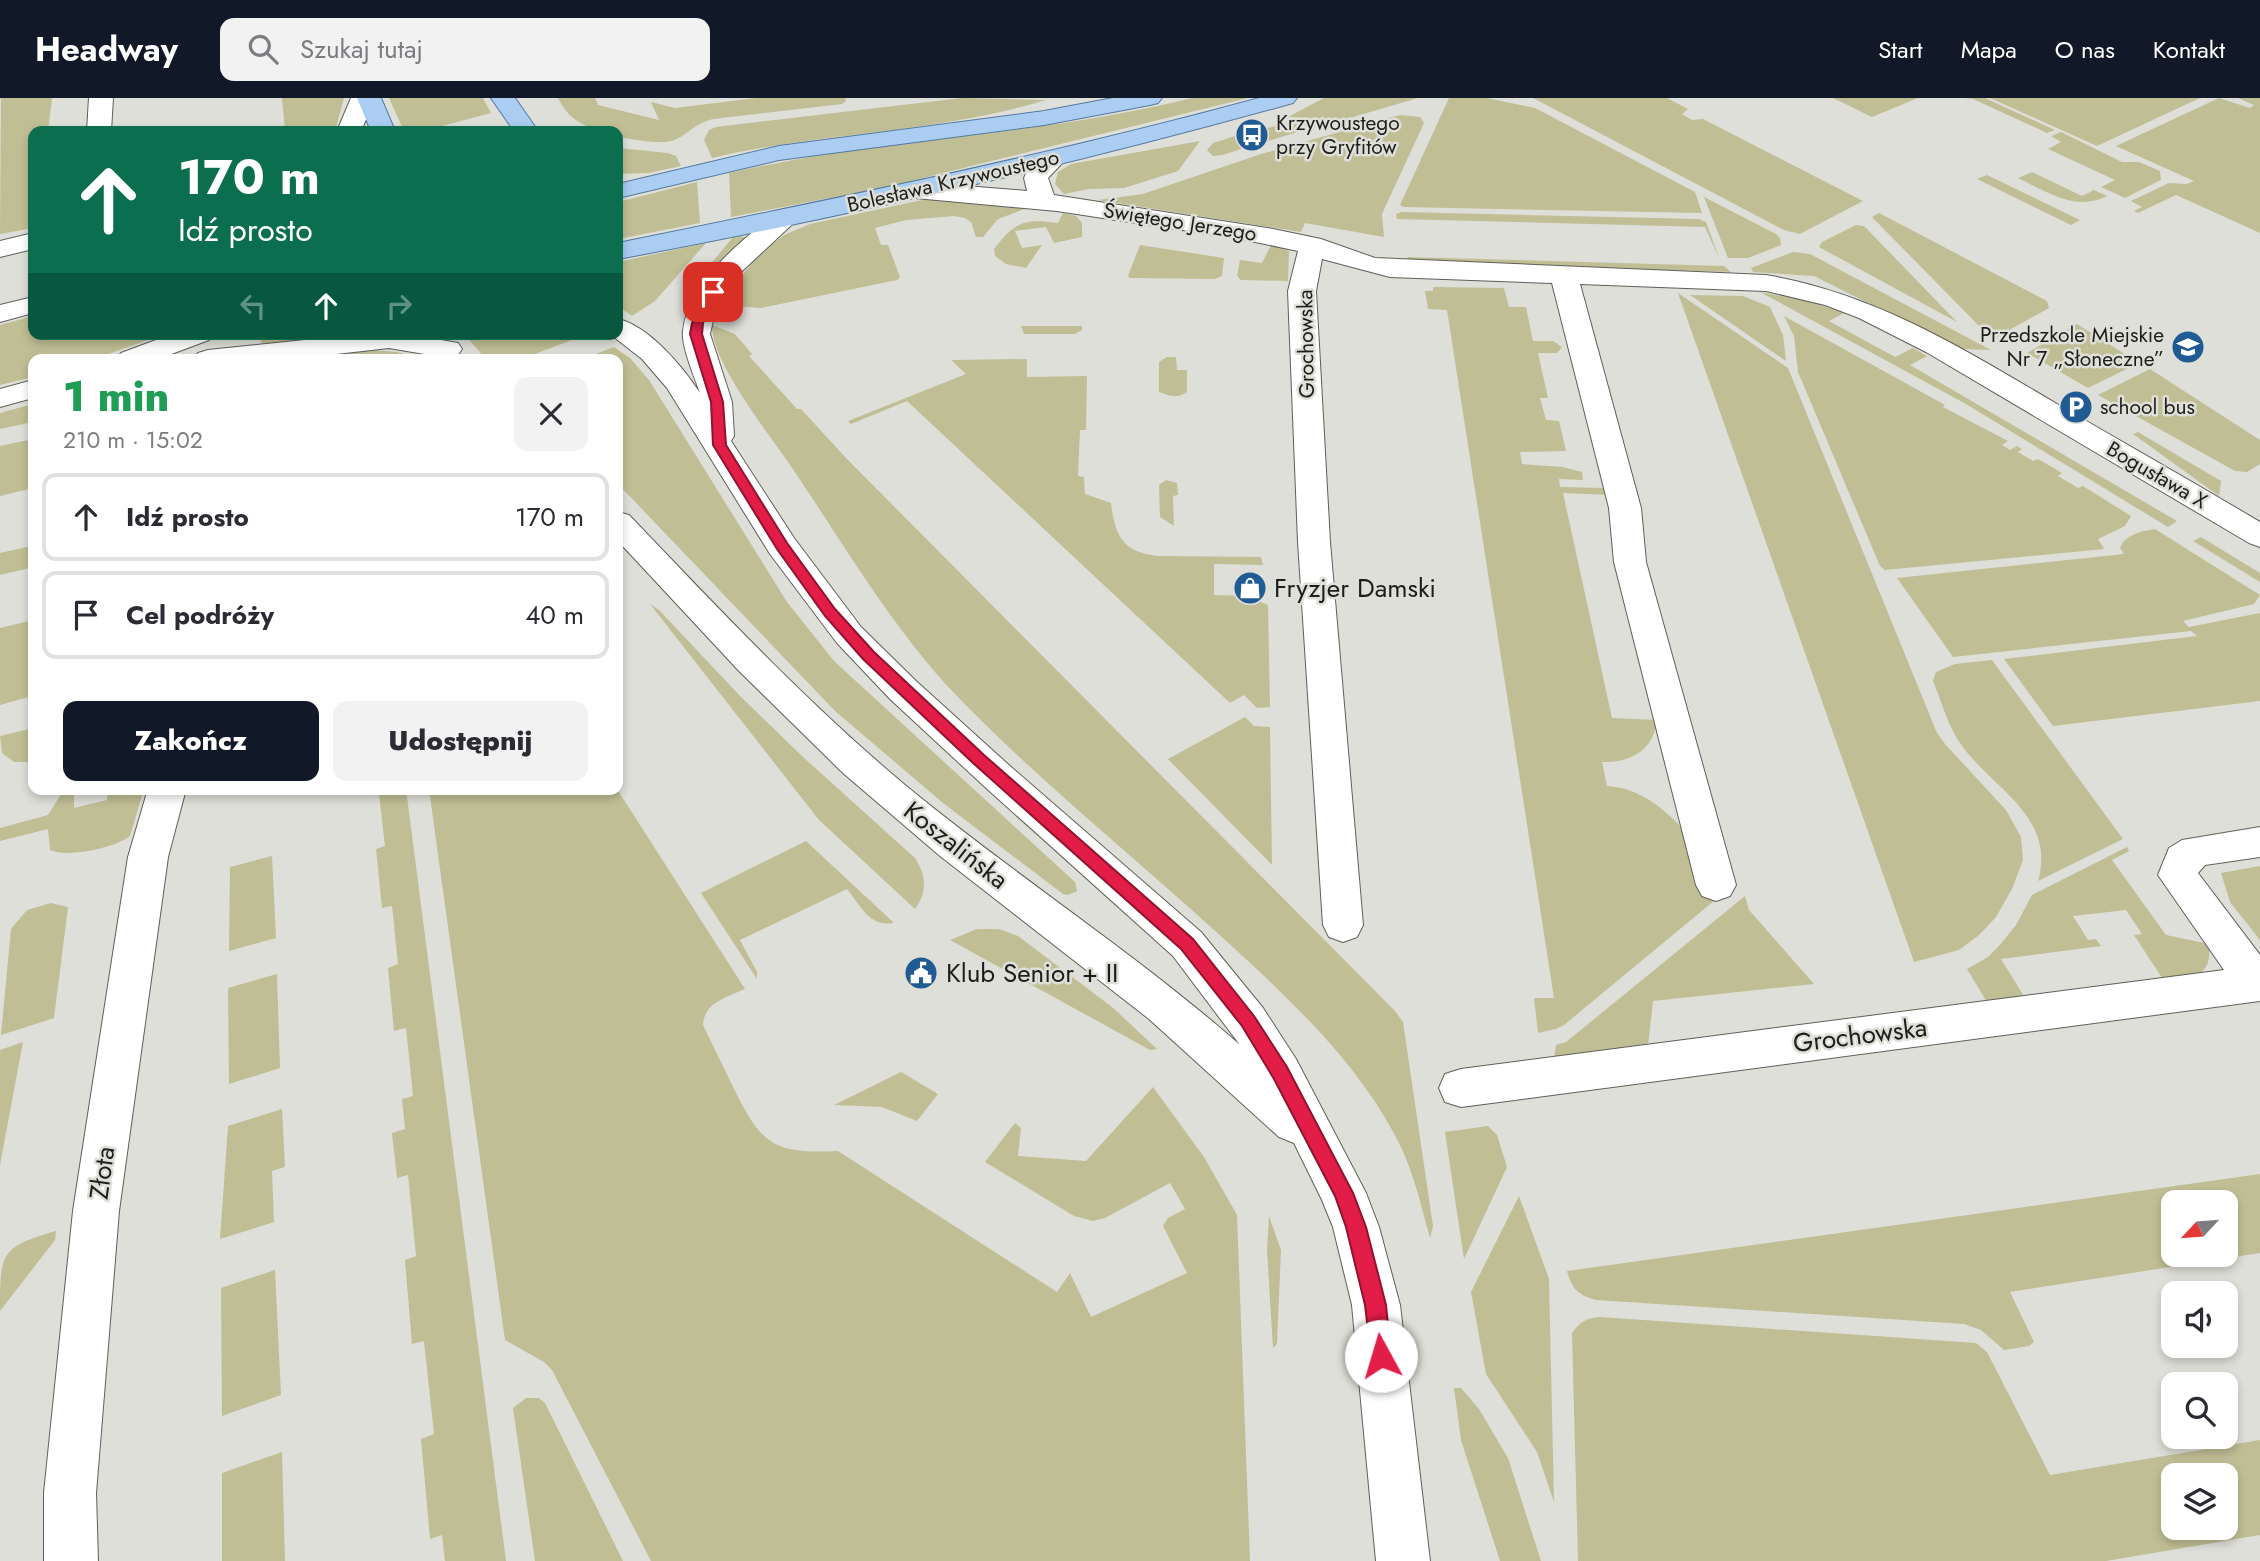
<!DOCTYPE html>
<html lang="pl">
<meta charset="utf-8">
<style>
:root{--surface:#fff;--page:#f2f2f3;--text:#2b2b33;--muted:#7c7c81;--line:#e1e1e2;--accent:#111827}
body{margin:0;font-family:Jost,sans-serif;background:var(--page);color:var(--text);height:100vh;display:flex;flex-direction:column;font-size:26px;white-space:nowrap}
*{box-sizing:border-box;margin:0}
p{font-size:23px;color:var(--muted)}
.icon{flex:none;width:38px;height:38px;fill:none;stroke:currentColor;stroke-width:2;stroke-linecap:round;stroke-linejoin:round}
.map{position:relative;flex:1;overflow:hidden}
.details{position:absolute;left:28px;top:256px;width:595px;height:441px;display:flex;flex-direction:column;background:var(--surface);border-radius:14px;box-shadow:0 4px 10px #0003}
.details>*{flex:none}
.banner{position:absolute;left:28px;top:28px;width:595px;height:214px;border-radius:14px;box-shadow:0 4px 10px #0003;background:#0b6e4f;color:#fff;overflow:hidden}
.needle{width:46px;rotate:244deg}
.tools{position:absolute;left:2161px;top:1092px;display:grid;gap:14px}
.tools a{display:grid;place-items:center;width:77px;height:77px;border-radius:14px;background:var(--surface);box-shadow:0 4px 10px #0003;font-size:35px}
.pin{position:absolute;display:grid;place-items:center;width:60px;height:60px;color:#fff;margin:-30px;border-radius:14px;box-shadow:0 4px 10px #0006}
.me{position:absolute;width:77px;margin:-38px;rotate:354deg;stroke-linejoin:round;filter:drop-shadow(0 0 5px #0008)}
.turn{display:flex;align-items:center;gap:24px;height:147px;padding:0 35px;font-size:32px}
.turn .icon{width:91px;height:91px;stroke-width:2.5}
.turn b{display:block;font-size:49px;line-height:60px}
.lanes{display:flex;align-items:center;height:66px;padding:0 35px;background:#0003;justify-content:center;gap:35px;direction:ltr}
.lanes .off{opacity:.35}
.round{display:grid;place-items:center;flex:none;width:74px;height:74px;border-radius:14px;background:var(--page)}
.headline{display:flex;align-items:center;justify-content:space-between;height:119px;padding:0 35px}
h1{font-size:42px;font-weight:800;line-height:52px;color:#1e9e55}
.action{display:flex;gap:14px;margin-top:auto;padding:14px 35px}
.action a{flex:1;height:80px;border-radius:14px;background:var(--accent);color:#fff;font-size:28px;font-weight:800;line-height:80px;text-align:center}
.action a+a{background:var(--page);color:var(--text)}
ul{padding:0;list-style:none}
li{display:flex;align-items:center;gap:21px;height:88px;margin:0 14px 10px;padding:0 21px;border:4px solid var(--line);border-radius:14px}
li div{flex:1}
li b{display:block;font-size:26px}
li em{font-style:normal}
header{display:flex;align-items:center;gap:42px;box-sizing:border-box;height:98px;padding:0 35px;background:var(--accent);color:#fff}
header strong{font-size:33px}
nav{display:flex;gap:38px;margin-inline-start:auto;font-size:24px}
.search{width:490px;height:63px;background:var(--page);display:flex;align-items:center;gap:18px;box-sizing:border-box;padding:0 24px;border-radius:14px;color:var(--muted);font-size:26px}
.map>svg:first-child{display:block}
.green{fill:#bfbe95;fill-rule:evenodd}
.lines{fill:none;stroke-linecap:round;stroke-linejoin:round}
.minor-casing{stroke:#5f5f5a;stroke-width:2}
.major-casing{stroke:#54799f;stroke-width:2}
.minor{fill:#fff;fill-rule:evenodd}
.major{fill:#aacdf1;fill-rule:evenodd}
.route{fill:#e11d48;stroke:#92132f;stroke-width:2}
.labels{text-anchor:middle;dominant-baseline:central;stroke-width:5;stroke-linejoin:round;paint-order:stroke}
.far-poi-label{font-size:21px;fill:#1d1d1a;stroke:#dfdfd9;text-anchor:start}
.far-street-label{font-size:21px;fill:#1d1d1a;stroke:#dfdfd9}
.poi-label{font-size:26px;fill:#1d1d1a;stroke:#dfdfd9;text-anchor:start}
.street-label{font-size:26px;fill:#1d1d1a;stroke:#dfdfd9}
</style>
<header>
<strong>Headway</strong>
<div class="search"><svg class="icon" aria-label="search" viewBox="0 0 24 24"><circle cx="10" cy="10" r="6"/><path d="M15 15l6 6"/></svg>Szukaj tutaj</div>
<nav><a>Start</a><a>Mapa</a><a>O nas</a><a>Kontakt</a></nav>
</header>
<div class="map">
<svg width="2260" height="1463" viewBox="0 0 2260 1463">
<rect width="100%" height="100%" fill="#dfdfd9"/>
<!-- green -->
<g class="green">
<polygon points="1,0 52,0 48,33 33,33 33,130 0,136"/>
<polygon points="282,0 344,0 335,33 285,33"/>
<polygon points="389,0 483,0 491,15 423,33 404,33"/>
<path d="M558 0H595L598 7 659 22 651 4 675 10 756 0H845L846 3 842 6 713 21C693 26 688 37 674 42 661 47 639 42 624 40L618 39V33C591 33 570 25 558 0Z"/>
<path d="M962 0 1046 2C938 35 823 34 712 60L704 42 709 32 716 29Z"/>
<path d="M1192 0H1248L882 90 731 119 729 75C882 40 1040 38 1192 0Z"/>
<polygon points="1324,0 1418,0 1343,22 1288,19"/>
<polygon points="1449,0 1487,0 1535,10 1695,94 1702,115 1403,109 1400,107"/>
<polygon points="1533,0 1667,0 1688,11 1682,16 1692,22 1703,21 1863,103 1800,136 1784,132"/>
<polygon points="1833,0 1918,0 1872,19"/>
<polygon points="1964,0 1985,0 2055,32 2047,35 1973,1"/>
<polygon points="1990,0 2200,0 2097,48"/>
<polygon points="2219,0 2250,10 2254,7 2238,0 2260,0 2260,135 2176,97 2138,115 2134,113 2142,109 2131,103 2169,85 2187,86 2194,83 2116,48"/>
<polygon points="1400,17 1420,19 1424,25 1382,116 1384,139 1305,125 1301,134 1098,102 1143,96 1261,56"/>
<polygon points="1291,25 1314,29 1222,57 1213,58 1207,52 1213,45 1235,38 1242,43 1267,36 1262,31"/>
<polygon points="2061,34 2122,64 2139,64 2160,73 2161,82 2125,100 2101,89 2115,82 2048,51 2061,44 2051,38"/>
<polygon points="1200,43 1178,73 1124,90 1089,91 1064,96 1055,86 1058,74 1071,66"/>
<polygon points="618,50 668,55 676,58 681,68 649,75 618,76"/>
<path d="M2032 74 2082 98 2094 92 2107 98C2076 114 2047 94 2018 80Z"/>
<polygon points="1987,77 2080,122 2071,127 1977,81"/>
<polygon points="697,84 700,125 618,141 618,104"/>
<polygon points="1704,99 1776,136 1780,140 1781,147 1748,160 1728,160"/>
<polygon points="943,100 1027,110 998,121 983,139 976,139 971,124 965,120 954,118 906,122 875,130 881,147 888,147 900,179 897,182 761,210 719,207 759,156 784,137 810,126 927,101"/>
<polygon points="1402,114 1699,121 1706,124 1719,160 1705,129 1397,121 1396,116"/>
<path d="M1063 115 1076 118 1082 125V139L1054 145 1046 129 1015 133 1022 150 1042 147 1026 170 1006 166 995 158 994 151C1015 124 1024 120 1058 125Z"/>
<polygon points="1879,115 2047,203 2049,210 1995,240 1985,234 1872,119"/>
<polygon points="1856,127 1864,128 1957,224 1819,149 1822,144"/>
<polygon points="742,138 745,140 694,203 687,202 685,197 733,139"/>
<polygon points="706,145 655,203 632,218 618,208 618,164"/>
<polygon points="1140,147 1224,160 1222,178 1215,181 1130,180 1128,178"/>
<polygon points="1271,147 1289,153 1288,183 1241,182 1237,178 1240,162 1262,165"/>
<polygon points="1793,154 1810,156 1991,252 1964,251 1946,244 1814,178 1753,174 1751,170"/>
<polygon points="1408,159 1724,168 1731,174 1427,165 1405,162"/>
<path d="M1433 189 1504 190 1509 209H1526L1533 243H1553L1562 249 1557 255H1538L1548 300H1540L1546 322 1559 323 1566 353 1520 354 1522 366 1563 369 1582 374 1583 382 1559 381 1560 389 1604 390 1608 397 1563 395 1612 620 1657 622C1654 652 1631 665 1602 664L1607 688C1662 691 1698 750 1732 788L1564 927 1556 931 1538 935 1534 900H1554L1447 212 1428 211 1425 193H1433Z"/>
<polygon points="1760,194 1812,204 1844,215 1829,223 1895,259 1913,250 1927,258 1910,267 2177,423 2168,429 1966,306"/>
<polygon points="1678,195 1788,270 1937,635 1945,646 2006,712 2021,739 2023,762 2012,791 1996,819 1979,837 1959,852 1914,864"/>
<polygon points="1690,197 1743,198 1770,209 1783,237 1786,263"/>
<polygon points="33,218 33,236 165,236 94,261 33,261 33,279 0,287 0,227"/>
<polygon points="1784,218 1945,307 1943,309 2008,343 2002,347 2010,352 2017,348 2022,351 2018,354 2033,363 2038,361 2062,375 2058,378 2078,390 2083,388 2131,418 2125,428 2098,441 2104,451 1885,472 1880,468 1798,274 1794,238"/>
<polygon points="2077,226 2139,265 2088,290 2027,255"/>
<path d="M712 227 735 236 752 256 749 258 797 311H801L846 360 1395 913 1403 924 1433 1128 1430 1140C1421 1108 1414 1075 1399 1045 1357 961 1281 893 1213 831 1127 753 1036 680 955 596 890 528 839 438 786 361 765 331 711 262 712 227Z"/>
<polygon points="1021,228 1082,228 1082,232 1075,236 1024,236"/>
<polygon points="260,236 362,236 262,247"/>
<polygon points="464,236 588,236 521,261 486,261"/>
<polygon points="614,249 630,260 649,282 787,504 834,563 1075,784 1077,793 1068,797 1063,796 943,705 835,613 618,386 618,261 583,261"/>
<polygon points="369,252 397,254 420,261 283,261"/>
<path d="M1167 259H1176L1177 272H1187V294C1177 301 1170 298 1159 294V264Z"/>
<path d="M1027 261V279L1087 278 1086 332H1080L1078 378 1084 379 1085 396 1111 405C1115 438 1123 455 1159 458L1261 459 1263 467 1214 466V497L1246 498 1268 507 1270 609 1257 610 1244 597 1230 605 907 303 851 326 848 323 966 276 951 262Z"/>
<polygon points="2150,271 2260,342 2260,366 2247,374 2235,373 2098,297"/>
<polygon points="33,306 33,324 0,331 0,315"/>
<polygon points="2138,334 2221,383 2219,398 2133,336"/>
<polygon points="33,341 33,390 0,398 0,348"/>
<polygon points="1166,382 1177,385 1178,397 1173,398 1174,428 1160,419 1159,387"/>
<path d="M2155 431 2260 497 2254 506 2183 523 2189 529 2260 515V603L2053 628 2004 561 2197 538 2191 533 1953 559 1897 480 2124 456 2120 450C2125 437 2141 433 2155 431Z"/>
<polygon points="2201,439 2260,475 2260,484 2193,443"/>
<polygon points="31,448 30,470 0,477 0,455"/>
<path d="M650 506 659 512 741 599 803 659 915 760C926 777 928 794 915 811L819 722Z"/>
<polygon points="33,522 33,598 0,607 0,530"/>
<path d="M1992 562 2123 741 2038 783C2057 716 1989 690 1958 642 1947 625 1941 602 1933 583L1936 574 1955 566Z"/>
<polygon points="1245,619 1254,628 1270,629 1272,767 1168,661"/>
<polygon points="33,630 33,664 14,664 2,655 0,638"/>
<path d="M74 691V710L107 702 108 691H144L130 738C115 750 67 760 50 752L48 731 0 743V730L48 717 63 693Z"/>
<polygon points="369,691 406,691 506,1463 445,1463 442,1437 430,1441 421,1341 434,1336 424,1243 412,1246 405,1162 416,1158 408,1077 397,1080 392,1035 405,1031 402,1001 413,998 406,930 394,933 388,870 398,866 392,808 382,810 376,751 385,748 379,695 369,697"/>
<path d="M429 691H617L745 891C728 899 704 904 703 927 714 950 725 972 736 995 763 1049 777 1056 838 1053L1057 1194 1070 1175 1091 1219 1187 1175 1163 1128 1168 1120 1185 1111 1170 1085 1105 1120 1093 1123 1074 1118 985 1064 1015 1025 1021 1030 1018 1058 1086 1063 1153 989 1204 1059 1237 1117 1250 1463H651L552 1272 544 1264 505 1242Z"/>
<path d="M806 743 894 825C869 829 861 808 847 791L740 842 757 874V881L701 795Z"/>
<path d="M2127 749 2129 753 2112 762 2166 837 2209 846C2213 881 2190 880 2164 883L2134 837 2142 836 2126 812 2073 818 2088 842 2096 841 2101 848 2001 861 2025 900 1987 904 1967 871 1988 859 1999 848 2016 827 2032 797Z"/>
<polygon points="272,758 276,840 229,853 230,769"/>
<polygon points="2260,768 2260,842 2230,804 2221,775"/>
<polygon points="1745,798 1749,812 1814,886 1653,903 1648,948 1554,960 1556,947 1566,944"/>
<polygon points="51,805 68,809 54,920 1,937 11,831 27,812"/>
<polygon points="977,831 999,831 1018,838 1112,909 1157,951 1150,952 950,842"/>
<polygon points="277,876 280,970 229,986 228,890"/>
<polygon points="23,944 0,1067 0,952"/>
<polygon points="901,974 938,996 917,1023 882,1009 834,1007"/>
<polygon points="282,1011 285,1069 272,1073 274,1124 220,1141 228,1028"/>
<polygon points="1488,1028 1497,1037 1507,1069 1464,1161 1445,1034"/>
<path d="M2260 1076V1155L2010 1194 2034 1244 2029 1248 2004 1252 1981 1232 1964 1226 1596 1202C1578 1197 1572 1191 1567 1173ZM2226 1104V1157H2174V1104Z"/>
<polygon points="1519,1098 1549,1181 1554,1404 1537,1354 1486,1276 1471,1194"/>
<polygon points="1269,1118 1281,1152 1277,1246 1273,1250 1267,1152"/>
<path d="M56 1133 55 1142 0 1213C0 1155 0 1149 56 1133Z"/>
<polygon points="275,1172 281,1297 222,1318 221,1190"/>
<path d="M1600 1219 1976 1245 1987 1254 2050 1377 2260 1342V1437L2106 1463H1578L1572 1235C1580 1224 1586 1220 1600 1219ZM2226 1377V1430H2174V1377Z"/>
<polygon points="1454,1290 1461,1290 1479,1311 1508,1360 1541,1463 1500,1463 1461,1342"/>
<polygon points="526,1300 539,1300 545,1305 623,1463 535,1463 513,1310"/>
<polygon points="282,1354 285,1463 222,1463 222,1375"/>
</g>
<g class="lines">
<defs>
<g id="minor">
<polygon points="89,0 113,0 111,33 87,33"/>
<polygon points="351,0 375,0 361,33 337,33"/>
<path d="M1055 53 1064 55 1067 60 1048 80 1054 97 1273 131 1321 141 1375 160 1766 177C1874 195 1964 251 2057 306 2124 345 2193 384 2260 424V449L2249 445 1926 254 1859 220 1825 207 1766 193 1580 186 1641 410 1646 464 1736 787 1730 798 1716 803 1702 798 1696 787 1614 464 1609 410 1552 185 1390 179 1322 161 1316 193 1330 444 1363 827 1357 839 1343 844 1329 839 1323 827 1298 444 1288 193 1298 153 1241 141 1057 113 915 100 906 97 902 92 906 87 915 84 1027 93 1024 80C1029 67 1041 56 1055 53Z"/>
<path d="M787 111 796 114 800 119 740 175 721 201 714 218 710 236 732 304 734 338 731 343 794 440 861 529 916 583 1011 669 1201 834 1263 910 1296 961 1366 1095 1379 1129 1400 1207 1430 1463H1376L1352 1207 1333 1129 1322 1102 1294 1045 1279 1039 1149 921 940 758 843 675 739 573 618 443V414L629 417C718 510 806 604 905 687 1014 777 1133 853 1240 947L1173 858 985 689 890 601 837 545 770 456 667 290 642 261 610 236H618V221C649 228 683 269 700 295 695 280 681 248 683 233 688 185 742 141 778 114Z"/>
<polygon points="33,135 33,151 0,159 0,143"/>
<polygon points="33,199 33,215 0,224 0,207"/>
<polygon points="172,236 213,236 209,242 158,261 117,261 121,255"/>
<polygon points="363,236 407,236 458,245 462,251 458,257 448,260 389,250 292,261 194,261 198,255 208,252"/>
<polygon points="33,282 33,300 0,309 0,291"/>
<polygon points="148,691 186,691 168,759 119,1113 96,1395 98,1463 44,1463 44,1395 73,1113 128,759"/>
<polygon points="2260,729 2260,759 2205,767 2198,775 2260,857 2260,903 1461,1009 1445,1004 1439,990 1445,976 1461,971 2224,872 2158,777 2169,750 2182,742"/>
</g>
<g id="major">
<polygon points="357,0 381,0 395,33 371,33"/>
<polygon points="491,0 515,0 538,33 514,33"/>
<polygon points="1113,0 1162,0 1158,5 1150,7 1044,27 779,62 618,100 618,86 779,48 1044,13"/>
<path d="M1259 0H1297L1293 5C1071 67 845 119 618 161V145C833 101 1047 58 1259 0Z"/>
</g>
</defs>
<!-- minor casing -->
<use href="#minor" class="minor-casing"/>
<!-- major casing -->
<use href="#major" class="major-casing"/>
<!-- minor -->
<use href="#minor" class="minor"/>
<!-- major -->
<use href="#major" class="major"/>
</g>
<!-- route -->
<polygon class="route" points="709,192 719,194 703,225 702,236 723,304 726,347 787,445 835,511 874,554 984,657 1193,841 1254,918 1287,969 1353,1095 1366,1129 1386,1207 1391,1258 1388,1266 1381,1269 1374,1266 1371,1258 1365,1207 1346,1129 1335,1098 1274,981 1242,928 1181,851 973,665 863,561 825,518 777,451 713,347 711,304 690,236 692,225"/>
<!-- icons -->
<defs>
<symbol id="bus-disc" viewBox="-11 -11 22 22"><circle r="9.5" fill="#215b93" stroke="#dfdfd9"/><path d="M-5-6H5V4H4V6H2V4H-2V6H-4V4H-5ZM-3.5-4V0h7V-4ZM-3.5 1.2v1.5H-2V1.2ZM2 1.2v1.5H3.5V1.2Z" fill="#fff"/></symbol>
<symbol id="school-disc" viewBox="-11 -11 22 22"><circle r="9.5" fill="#215b93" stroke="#dfdfd9"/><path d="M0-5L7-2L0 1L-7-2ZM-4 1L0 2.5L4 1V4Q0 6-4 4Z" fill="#fff"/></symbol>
<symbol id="parking-disc" viewBox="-11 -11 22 22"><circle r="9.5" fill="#215b93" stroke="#dfdfd9"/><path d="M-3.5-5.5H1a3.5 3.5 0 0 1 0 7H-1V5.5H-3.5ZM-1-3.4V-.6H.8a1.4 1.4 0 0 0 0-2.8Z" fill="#fff"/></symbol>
<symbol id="shop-disc" viewBox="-11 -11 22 22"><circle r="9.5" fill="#215b93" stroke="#dfdfd9"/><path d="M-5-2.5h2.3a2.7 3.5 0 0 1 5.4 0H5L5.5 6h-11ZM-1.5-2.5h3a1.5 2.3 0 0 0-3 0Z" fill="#fff"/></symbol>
<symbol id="civic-disc" viewBox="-11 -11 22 22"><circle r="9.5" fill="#215b93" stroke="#dfdfd9"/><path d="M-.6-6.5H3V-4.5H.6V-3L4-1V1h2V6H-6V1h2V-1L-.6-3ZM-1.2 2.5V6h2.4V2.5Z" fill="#fff"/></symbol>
</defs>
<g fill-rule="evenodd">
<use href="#bus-disc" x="1233" y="18" width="38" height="38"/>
<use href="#school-disc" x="2169" y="230" width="38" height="38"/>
<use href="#parking-disc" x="2057" y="290" width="38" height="38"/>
<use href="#shop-disc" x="1231" y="471" width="38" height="38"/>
<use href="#civic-disc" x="902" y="856" width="38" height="38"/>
</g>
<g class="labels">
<!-- far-poi labels -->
<g class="far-poi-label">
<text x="1276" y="25">Krzywoustego<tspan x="1276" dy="24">przy Gryfitów</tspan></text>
<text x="2164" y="237" text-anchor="end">Przedszkole Miejskie<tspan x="2164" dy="24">Nr 7 „Słoneczne”</tspan></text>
<text x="2100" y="309">school bus</text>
</g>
<!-- far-street labels -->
<g class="far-street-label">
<text transform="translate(953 83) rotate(-13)">Bolesława Krzywoustego</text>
<text transform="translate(1180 124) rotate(9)">Świętego Jerzego</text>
<text transform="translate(1306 246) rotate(-91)">Grochowska</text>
<text transform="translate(2157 377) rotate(30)">Bogusława X</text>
</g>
<!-- poi labels -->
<g class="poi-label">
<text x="1274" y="490">Fryzjer Damski</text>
<text x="946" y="875">Klub Senior + II</text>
</g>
<!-- street labels -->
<g class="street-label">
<text transform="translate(956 747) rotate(38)">Koszalińska</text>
<text transform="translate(1860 937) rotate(-7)">Grochowska</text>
<text transform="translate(102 1075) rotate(-82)">Złota</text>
</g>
</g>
</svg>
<div class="tools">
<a><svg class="needle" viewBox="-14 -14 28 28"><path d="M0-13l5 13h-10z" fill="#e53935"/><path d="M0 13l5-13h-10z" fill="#7c7c81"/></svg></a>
<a><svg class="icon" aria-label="sound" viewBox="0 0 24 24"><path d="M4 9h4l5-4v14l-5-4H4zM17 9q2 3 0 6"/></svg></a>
<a><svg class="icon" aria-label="search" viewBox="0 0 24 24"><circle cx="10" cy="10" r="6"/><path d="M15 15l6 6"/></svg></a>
<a><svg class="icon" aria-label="layers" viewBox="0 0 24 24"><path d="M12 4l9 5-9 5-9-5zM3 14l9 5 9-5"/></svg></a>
</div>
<div class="pin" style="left:713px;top:194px;background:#d93025"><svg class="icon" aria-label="arrive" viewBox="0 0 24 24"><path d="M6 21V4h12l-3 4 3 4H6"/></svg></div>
<svg class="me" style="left:1381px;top:1258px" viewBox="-20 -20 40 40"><circle r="19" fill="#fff"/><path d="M0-13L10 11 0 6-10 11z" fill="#e11d48"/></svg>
<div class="banner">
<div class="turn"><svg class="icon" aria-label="ahead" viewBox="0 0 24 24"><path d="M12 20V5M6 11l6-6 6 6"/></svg><div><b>170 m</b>Idź prosto</div></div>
<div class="lanes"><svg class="icon off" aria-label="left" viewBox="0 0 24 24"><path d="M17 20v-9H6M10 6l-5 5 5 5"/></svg><svg class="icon" aria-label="ahead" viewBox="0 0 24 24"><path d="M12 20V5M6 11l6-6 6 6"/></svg><svg class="icon off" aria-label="right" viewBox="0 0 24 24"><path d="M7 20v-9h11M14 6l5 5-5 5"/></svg></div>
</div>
<section class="details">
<div class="headline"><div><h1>1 min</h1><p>210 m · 15:02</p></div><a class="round"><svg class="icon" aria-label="close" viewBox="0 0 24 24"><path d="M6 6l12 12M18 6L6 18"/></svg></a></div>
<ul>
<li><svg class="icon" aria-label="ahead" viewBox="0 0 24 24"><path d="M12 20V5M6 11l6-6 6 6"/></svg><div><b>Idź prosto</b></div><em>170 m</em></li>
<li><svg class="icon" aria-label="arrive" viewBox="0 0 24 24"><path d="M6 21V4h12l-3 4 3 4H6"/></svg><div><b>Cel podróży</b></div><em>40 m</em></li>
</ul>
<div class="action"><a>Zakończ</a><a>Udostępnij</a></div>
</section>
</div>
